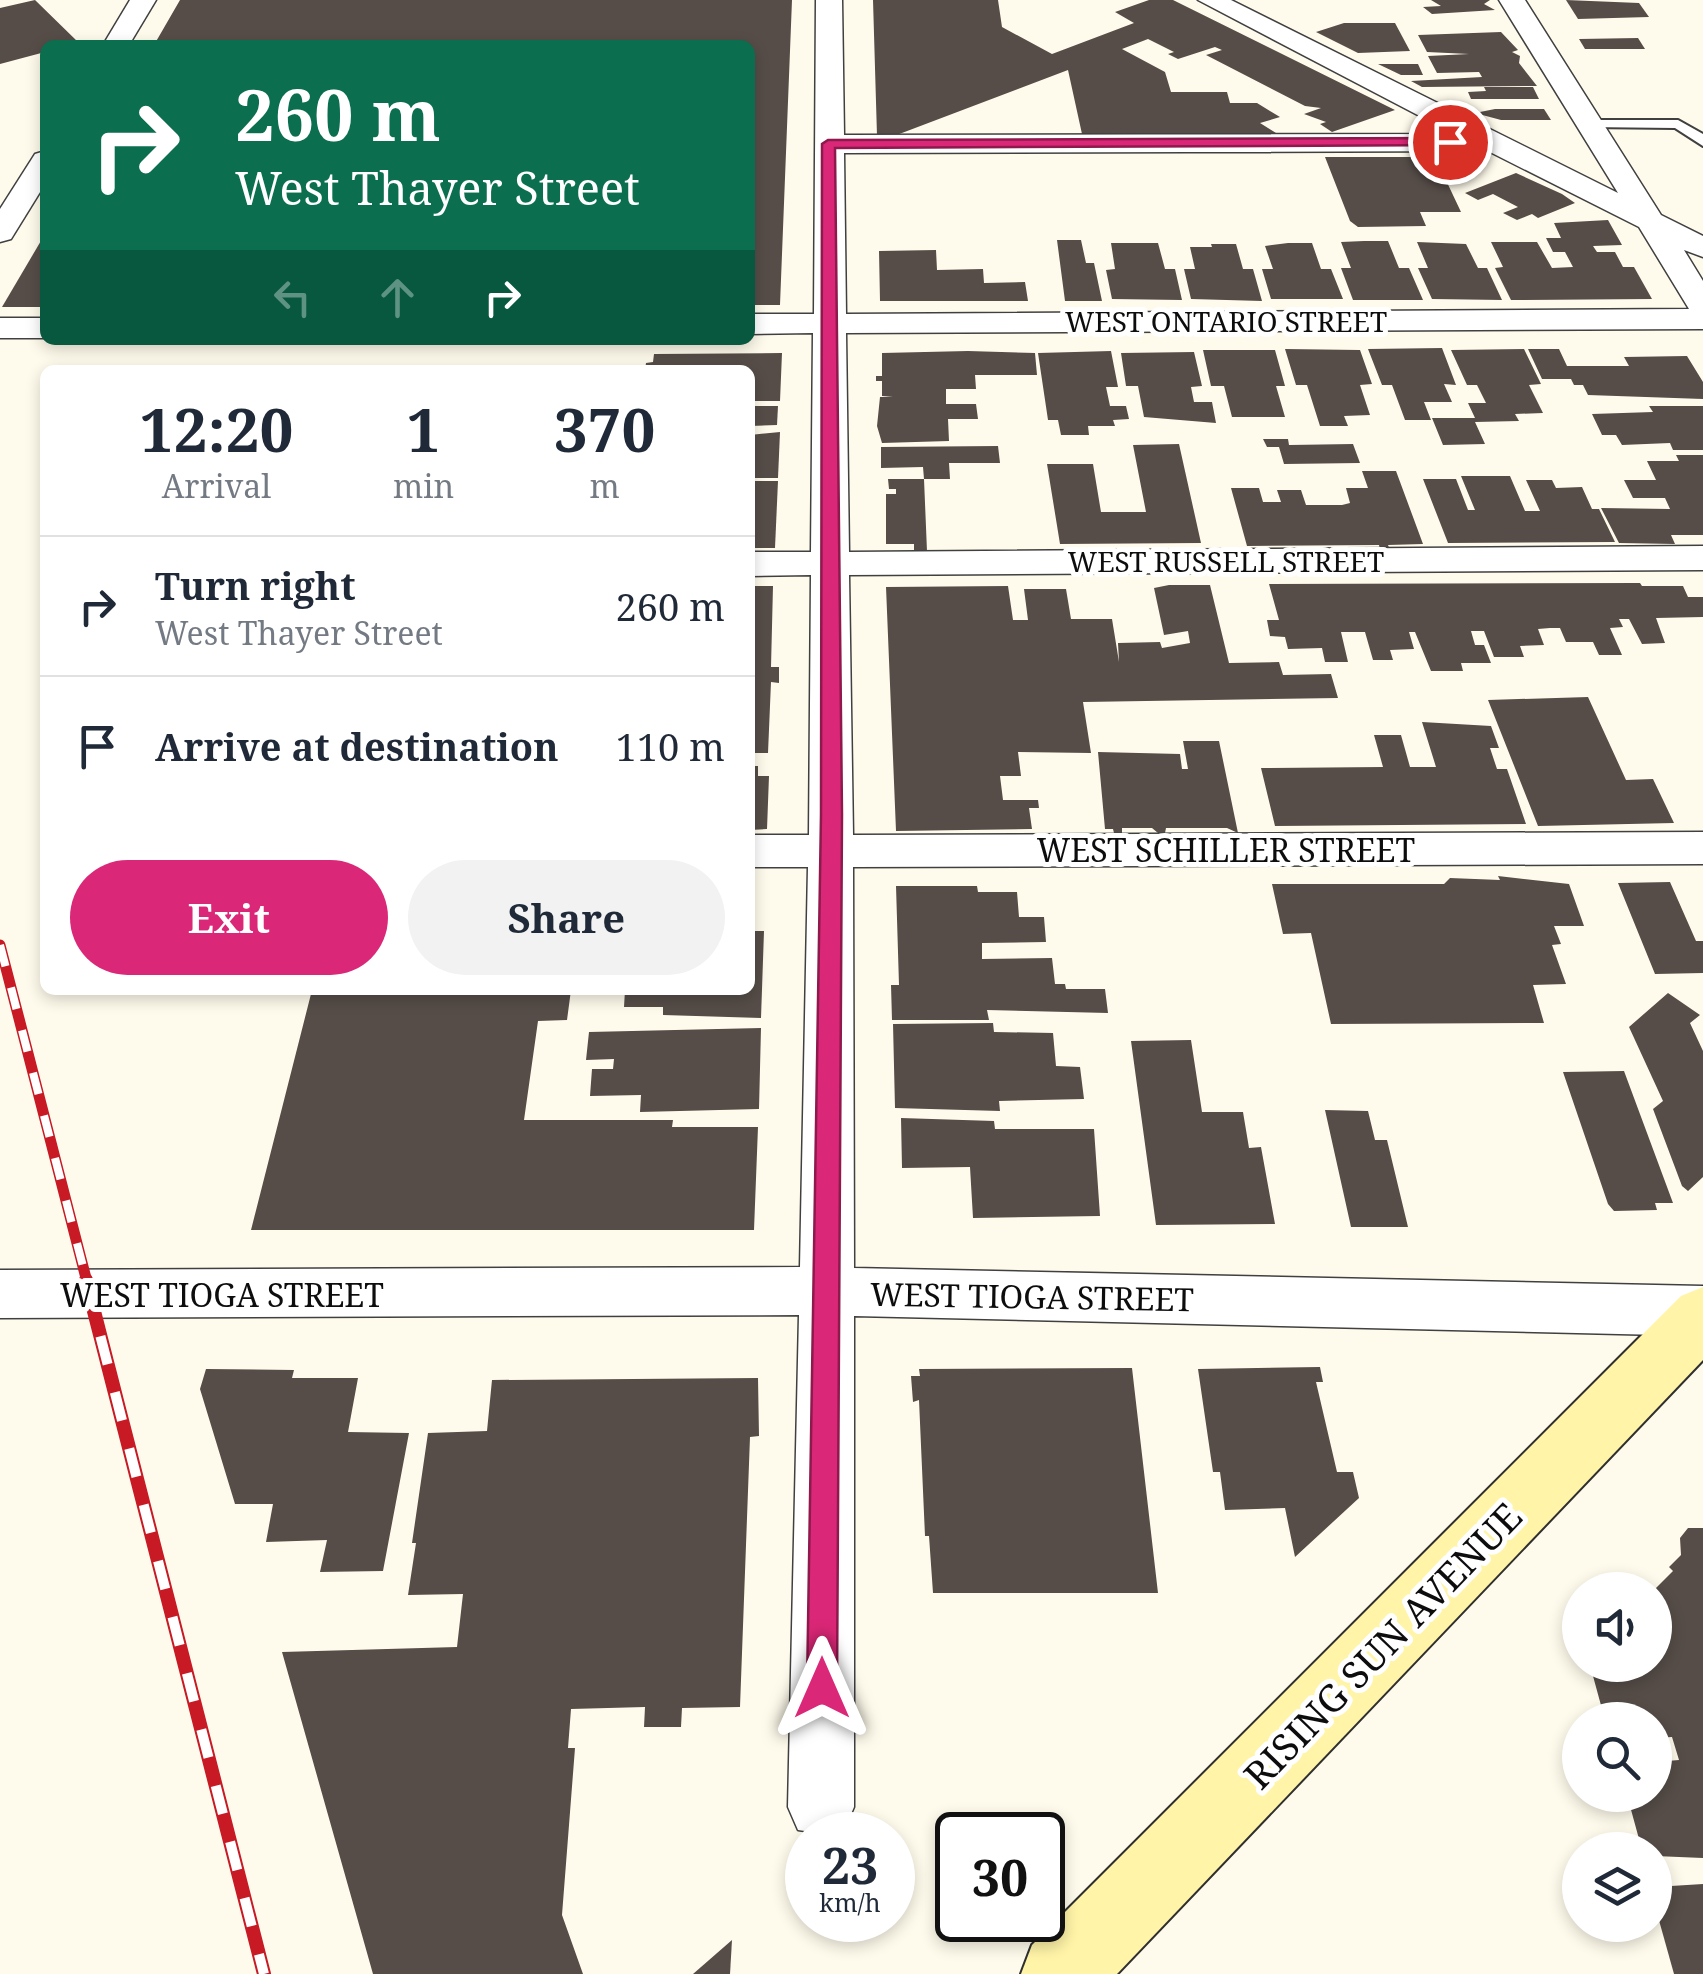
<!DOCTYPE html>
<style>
:root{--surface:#fff;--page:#f2f2f3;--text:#1f2937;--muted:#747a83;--line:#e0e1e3;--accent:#db2777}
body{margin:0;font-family:"Noto Serif",serif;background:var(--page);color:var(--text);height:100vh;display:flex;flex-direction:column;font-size:38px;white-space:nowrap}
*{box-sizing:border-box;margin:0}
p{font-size:32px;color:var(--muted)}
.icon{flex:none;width:55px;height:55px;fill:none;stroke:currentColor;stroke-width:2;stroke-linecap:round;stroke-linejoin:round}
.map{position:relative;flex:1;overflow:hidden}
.details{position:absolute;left:40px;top:365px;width:715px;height:630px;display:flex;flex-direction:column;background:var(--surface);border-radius:15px;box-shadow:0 5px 15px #0003}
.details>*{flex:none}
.hud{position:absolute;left:40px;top:40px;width:715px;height:305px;border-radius:15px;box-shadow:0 5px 15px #0003;background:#0b6e4f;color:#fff;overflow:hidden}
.controls{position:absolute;left:1562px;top:1572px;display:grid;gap:20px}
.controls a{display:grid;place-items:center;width:110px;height:110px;border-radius:50%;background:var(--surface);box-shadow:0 5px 15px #0003;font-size:50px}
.speed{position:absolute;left:785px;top:1812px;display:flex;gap:20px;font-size:50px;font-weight:700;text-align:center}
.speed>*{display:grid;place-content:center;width:130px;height:130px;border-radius:50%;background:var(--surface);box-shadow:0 5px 15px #0003;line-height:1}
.speed small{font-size:25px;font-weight:400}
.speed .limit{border:5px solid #111;border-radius:15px;background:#fff;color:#111}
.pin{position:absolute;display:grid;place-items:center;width:85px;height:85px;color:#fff;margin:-42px;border:5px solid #fff;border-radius:50%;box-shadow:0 2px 10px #0007}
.me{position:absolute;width:110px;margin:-55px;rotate:0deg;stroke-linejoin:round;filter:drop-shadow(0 0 8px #0008)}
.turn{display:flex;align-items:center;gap:35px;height:210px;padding:0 30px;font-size:45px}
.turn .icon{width:130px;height:130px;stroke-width:2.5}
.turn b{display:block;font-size:70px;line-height:85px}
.lanes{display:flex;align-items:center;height:95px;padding:0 30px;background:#0003;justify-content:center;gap:50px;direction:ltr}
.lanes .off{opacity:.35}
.eta{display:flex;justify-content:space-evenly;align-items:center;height:170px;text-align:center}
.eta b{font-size:60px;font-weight:700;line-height:70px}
.button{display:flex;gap:20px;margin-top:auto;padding:20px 30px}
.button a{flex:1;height:115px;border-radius:60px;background:var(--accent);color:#fff;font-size:40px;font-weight:700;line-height:115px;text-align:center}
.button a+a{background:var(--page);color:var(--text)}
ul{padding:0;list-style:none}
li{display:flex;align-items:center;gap:30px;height:140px;padding:0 30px;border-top:2px solid var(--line)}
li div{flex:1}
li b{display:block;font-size:38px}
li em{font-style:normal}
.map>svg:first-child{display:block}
.building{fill:#564d48}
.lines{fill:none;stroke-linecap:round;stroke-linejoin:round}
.lane-casing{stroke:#404040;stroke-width:4}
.street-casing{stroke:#404040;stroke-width:3}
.secondary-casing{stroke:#2f2f2f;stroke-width:4}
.lane{fill:#fff;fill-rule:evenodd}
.street{fill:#fff;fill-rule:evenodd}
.secondary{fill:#fff4a7;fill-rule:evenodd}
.rail-far1-casing{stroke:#c71a25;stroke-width:11}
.rail-casing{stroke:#c71a25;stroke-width:14}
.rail-far1{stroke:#fff;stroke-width:8;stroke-dasharray:22;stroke-linecap:butt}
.rail{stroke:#fff;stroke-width:10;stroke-dasharray:29;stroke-linecap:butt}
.route{fill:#db2777;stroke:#8e194d;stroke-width:2.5}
.labels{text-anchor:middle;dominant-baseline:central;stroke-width:10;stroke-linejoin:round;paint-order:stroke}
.far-street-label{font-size:28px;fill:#0d0d0d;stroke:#fff}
.street-label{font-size:32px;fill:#0d0d0d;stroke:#fff}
.near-street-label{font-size:38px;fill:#0d0d0d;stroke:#fff}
</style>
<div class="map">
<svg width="1703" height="1974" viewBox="0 0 1703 1974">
<rect width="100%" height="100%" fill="#fffbec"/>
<!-- building -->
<g class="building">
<polygon points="35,0 79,43 45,45 45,52 0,64 0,8"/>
<polygon points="180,0 792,0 780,305 750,305 750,45 154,45"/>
<polygon points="873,0 998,0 1002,27 1052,54 1134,23 1115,12 1149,0 1173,0 1395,110 1332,132 1320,124 1326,122 1304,114 1321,108 1305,106 1206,55 1222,50 1215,47 1178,59 1168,54 1174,52 1148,39 1122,49 1165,72 1171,92 1227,92 1230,103 1257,103 1280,117 1260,123 1276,133 1082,134 1068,70 894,136 877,136"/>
<polygon points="1431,0 1490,0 1484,4 1495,10 1432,14 1423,7 1441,6"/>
<polygon points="1566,0 1639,3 1649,17 1578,19"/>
<polygon points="1344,23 1395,23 1410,51 1358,53 1316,32"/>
<polygon points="1501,32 1518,50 1512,52 1520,56 1519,63 1537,86 1422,87 1411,81 1482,77 1479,72 1437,73 1428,56 1469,54 1427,52 1418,35"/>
<polygon points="1638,38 1645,49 1585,49 1579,39"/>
<polygon points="1378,64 1418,64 1423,75 1401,75"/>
<polygon points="1484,87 1533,87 1539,99 1471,99 1468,92 1486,91"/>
<polygon points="1495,109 1544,109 1551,120 1501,120 1475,113"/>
<polygon points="1325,157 1435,157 1461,212 1420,212 1426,226 1358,227 1350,221"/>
<polygon points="1516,173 1562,194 1575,203 1538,218 1532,214 1517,220 1503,213 1518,207 1493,194 1478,200 1465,193"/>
<polygon points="1608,220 1622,245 1593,246 1597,252 1615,252 1623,267 1634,267 1652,299 1511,300 1495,268 1503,267 1491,242 1537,242 1552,268 1573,267 1565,252 1553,252 1546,238 1561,238 1554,223"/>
<polygon points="45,234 45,307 2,307"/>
<polygon points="1057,240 1081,240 1086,263 1094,263 1102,301 1065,301"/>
<polygon points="1364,241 1388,241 1399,268 1409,268 1423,300 1353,300 1341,268 1351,268 1341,242"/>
<polygon points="1417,242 1466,244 1478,268 1487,268 1502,300 1432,299 1418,268 1428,268"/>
<polygon points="1111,243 1158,243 1165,269 1175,269 1182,300 1112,299 1106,270 1115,269"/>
<polygon points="1288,243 1312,243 1321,269 1331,269 1343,299 1271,299 1262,269 1273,269 1265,246"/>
<polygon points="1211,244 1236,244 1243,269 1253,269 1262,301 1191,299 1184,269 1195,269 1190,247 1212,247"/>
<polygon points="936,250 937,270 983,269 984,283 1025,282 1028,301 880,301 879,251"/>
<polygon points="1442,348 1456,385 1444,384 1452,402 1424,402 1431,420 1405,420 1392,385 1382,385 1368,349"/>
<polygon points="1285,349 1360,350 1372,384 1360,385 1370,415 1344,416 1348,426 1320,426 1307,385 1296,385"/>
<polygon points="1524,349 1541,384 1529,385 1543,413 1515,414 1519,421 1475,422 1485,444 1443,445 1432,418 1475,418 1468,403 1486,403 1477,385 1467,385 1451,350"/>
<polygon points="1528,349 1559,349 1567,366 1629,366 1624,357 1687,356 1703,382 1703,399 1588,395 1583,385 1574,385 1571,379 1542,379"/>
<polygon points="1203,350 1275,350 1285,386 1276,386 1285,417 1232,417 1224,386 1211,386"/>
<polygon points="968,351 1035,353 1037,375 975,375 976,389 946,389 946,404 976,404 978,419 948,419 949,441 882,443 877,426 880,397 893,397 882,396 882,381 876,381 876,376 882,376 882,353"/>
<polygon points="1111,351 1118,387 1106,387 1110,406 1126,406 1129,419 1113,420 1115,426 1088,426 1089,435 1061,435 1058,420 1048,420 1038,353"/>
<polygon points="1194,352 1202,386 1191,387 1194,402 1212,402 1216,423 1144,417 1138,386 1126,386 1121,353"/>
<polygon points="782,353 780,401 750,401 750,370 645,370 646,363 653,362 654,354"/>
<polygon points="750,406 778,406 777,425 750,426"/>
<polygon points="1649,406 1703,406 1703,450 1673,450 1670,443 1622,445 1616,435 1602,435 1592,414 1653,412"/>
<polygon points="780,432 778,478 750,478 750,435"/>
<polygon points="1263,439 1288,439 1289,445 1353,444 1360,463 1284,464 1279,447 1267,447"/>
<polygon points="1179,444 1201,543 1060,544 1047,464 1093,464 1101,512 1146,512 1133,445"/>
<polygon points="998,446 1000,463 949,463 950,479 924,479 923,467 881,468 881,447"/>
<polygon points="1676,455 1703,455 1703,535 1671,535 1675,544 1619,543 1601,508 1670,509 1665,498 1633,498 1624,480 1656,480 1647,461 1679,461"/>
<polygon points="1362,471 1396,471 1423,544 1388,545 1390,550 1380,550 1379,545 1247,546 1231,488 1259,488 1263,502 1281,502 1277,490 1301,490 1306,505 1342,505 1350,503 1346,488 1368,488"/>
<polygon points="1461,476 1510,476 1525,511 1540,511 1526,480 1552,480 1556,488 1582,487 1592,509 1599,509 1615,542 1448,543 1423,479 1456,479 1468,510 1475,510"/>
<polygon points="888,479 924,479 927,551 914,551 914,544 886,544 886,494 896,494 896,489 889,489"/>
<polygon points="750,481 778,481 775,548 750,548"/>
<polygon points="1640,583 1642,586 1683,586 1688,597 1703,597 1703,617 1656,618 1665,643 1642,644 1629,619 1619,619 1623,627 1610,628 1622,655 1599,655 1593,642 1566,642 1560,628 1550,628 1538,629 1544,645 1520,646 1524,657 1494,657 1484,631 1471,631 1475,645 1484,645 1491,663 1461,663 1463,671 1431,671 1415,632 1409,632 1414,649 1390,650 1393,660 1373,660 1365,632 1341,632 1348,662 1325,662 1322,648 1288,649 1285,637 1270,636 1267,620 1279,620 1269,584"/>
<polygon points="1169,585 1210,585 1229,663 1279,662 1283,675 1331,674 1338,698 1083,702 1091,753 1018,752 1021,776 1000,776 1003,800 1038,800 1039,808 1029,808 1032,829 896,831 886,587 1008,586 1013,620 1028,620 1024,589 1066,589 1071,619 1112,619 1119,662 1118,643 1160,642 1162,648 1190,643 1188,631 1164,635 1154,588"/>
<polygon points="750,586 773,586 771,667 779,667 779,683 771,682 768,753 750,753"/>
<polygon points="1588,697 1626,780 1653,779 1674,823 1538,826 1488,700"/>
<polygon points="1422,722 1491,726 1499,748 1490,748 1497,769 1507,769 1526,824 1275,826 1261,768 1383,767 1374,735 1401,735 1410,767 1436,767"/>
<polygon points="1183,741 1219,741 1238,833 1227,828 1166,828 1165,833 1158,833 1152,828 1122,828 1122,833 1114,833 1113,829 1105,829 1098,752 1180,754 1182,769 1188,769"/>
<polygon points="750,766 758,766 758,776 769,776 767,829 750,830"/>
<polygon points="1498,876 1569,884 1584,926 1554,926 1561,944 1552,945 1566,984 1533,985 1544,1023 1331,1024 1311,933 1283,934 1272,884 1444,884 1450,878 1500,880"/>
<polygon points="1670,882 1696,941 1703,941 1703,973 1655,974 1618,883"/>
<polygon points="896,886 977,886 978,892 1017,892 1019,917 1044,917 1046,942 982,943 982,959 1052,958 1055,984 1065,984 1066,989 1105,989 1108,1013 987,1010 989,1020 892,1020 891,985 899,985"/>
<polygon points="753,931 764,931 761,1018 663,1015 663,1007 624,1007 625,990 750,990"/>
<polygon points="312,990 571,990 567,1020 538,1021 524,1120 673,1120 672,1127 758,1127 754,1230 251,1230"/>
<polygon points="1668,993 1700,1015 1690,1023 1703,1051 1703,1177 1688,1191 1682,1186 1653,1109 1663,1101 1629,1027"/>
<polygon points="993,1023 994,1032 1053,1033 1056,1066 1080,1067 1084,1099 999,1101 1000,1111 895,1108 893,1024"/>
<polygon points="761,1028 759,1109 640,1112 641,1095 590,1096 592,1069 613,1069 614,1059 586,1060 589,1032"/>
<polygon points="1191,1040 1202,1112 1243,1112 1249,1148 1261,1147 1275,1224 1156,1225 1131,1041"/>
<polygon points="1624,1071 1673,1203 1655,1203 1657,1210 1614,1211 1608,1204 1563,1072"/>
<polygon points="1325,1110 1368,1111 1375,1140 1387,1140 1408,1227 1351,1227"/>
<polygon points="901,1118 994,1121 995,1129 1094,1129 1100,1216 973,1218 970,1167 902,1168"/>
<polygon points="1320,1367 1323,1382 1316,1382 1337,1472 1353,1472 1359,1498 1295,1557 1285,1508 1225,1510 1220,1472 1213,1472 1198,1369"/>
<polygon points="1132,1368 1158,1593 933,1593 929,1536 925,1536 919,1400 913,1402 911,1376 920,1376 919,1369"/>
<polygon points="206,1369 294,1370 292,1378 358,1378 348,1432 409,1433 383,1571 320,1572 327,1540 266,1542 273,1504 235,1504 200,1389"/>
<polygon points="758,1378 759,1436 750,1437 740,1707 682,1708 681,1727 644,1727 645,1707 571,1709 568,1748 575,1748 562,1915 583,1974 373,1974 282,1652 457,1647 463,1594 408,1595 416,1543 412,1543 428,1433 487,1431 492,1380"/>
<polygon points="1688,1528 1703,1528 1703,1858 1655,1856 1655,1850 1642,1850 1627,1795 1655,1795 1655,1762 1679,1760 1672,1737 1655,1738 1655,1720 1605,1720 1590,1665 1655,1665 1655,1589 1673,1571 1669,1567 1681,1555 1680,1538"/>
<polygon points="1703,1884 1703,1974 1674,1974 1655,1906 1655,1887"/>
<polygon points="732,1940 730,1974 693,1974"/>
</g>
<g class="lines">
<defs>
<polygon id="lane" points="1591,120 1678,120 1703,134 1703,146 1675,128 1586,127 1586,121"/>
<g id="street">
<polygon points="130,0 156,0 129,45 103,45"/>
<path d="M816 0H842L844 135 1454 134 1198 0H1231L1618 193 1499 0H1525L1661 215 1703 236V257L1684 250 1703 281V329L846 333 849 552 1703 546V570L849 575 853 835 1703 832V864L853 867 854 1268 1703 1286V1336L854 1316V1807L844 1830 833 1835 798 1830 788 1807 799 1315 0 1318V1270L800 1267 808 867H750V835H809L811 575 750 576V552H811L813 333 750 334V314H814ZM1488 151 1639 227 1689 309 846 314 844 153Z"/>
<polygon points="45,151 45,184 11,239 0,242 0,209 35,154"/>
<rect x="0" y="318" width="45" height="20"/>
</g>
<polygon id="secondary" points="1703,1287 1703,1360 1117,1974 1021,1974 1032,1945 1681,1296"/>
</defs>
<!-- lane casing -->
<use href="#lane" class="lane-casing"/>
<!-- street casing -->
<use href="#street" class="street-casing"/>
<!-- secondary casing -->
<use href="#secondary" class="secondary-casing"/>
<!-- lane -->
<use href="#lane" class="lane"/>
<!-- street -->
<use href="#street" class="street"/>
<!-- secondary -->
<use href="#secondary" class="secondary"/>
<defs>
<polyline id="rail-far1" points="0,945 87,1282"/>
<polyline id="rail" points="86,1280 264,1974"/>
</defs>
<!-- rail-far1 casing -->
<use href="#rail-far1" class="rail-far1-casing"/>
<!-- rail casing -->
<use href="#rail" class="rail-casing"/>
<!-- rail-far1 -->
<use href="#rail-far1" class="rail-far1"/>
<!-- rail -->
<use href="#rail" class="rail"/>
</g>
<!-- route -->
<polygon class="route" points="1450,138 1454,145 835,148 842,814 837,1688 833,1699 822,1703 811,1699 807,1688 821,814 822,144 828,140"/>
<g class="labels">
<!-- far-street labels -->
<g class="far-street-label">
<text x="1226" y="321">WEST ONTARIO STREET</text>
<text x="1226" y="561">WEST RUSSELL STREET</text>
</g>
<!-- street labels -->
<g class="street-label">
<text x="1226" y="849">WEST SCHILLER STREET</text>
<text x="222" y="1294">WEST TIOGA STREET</text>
<text transform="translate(1032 1296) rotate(1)">WEST TIOGA STREET</text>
</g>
<!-- near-street labels -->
<g class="near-street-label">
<text transform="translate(1382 1645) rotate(-46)">RISING SUN AVENUE</text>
</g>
</g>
</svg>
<div class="controls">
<a><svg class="icon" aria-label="sound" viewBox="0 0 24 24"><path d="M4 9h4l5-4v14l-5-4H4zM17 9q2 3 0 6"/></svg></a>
<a><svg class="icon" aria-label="search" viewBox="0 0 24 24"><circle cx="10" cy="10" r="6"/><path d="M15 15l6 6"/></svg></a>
<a><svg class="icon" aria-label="layers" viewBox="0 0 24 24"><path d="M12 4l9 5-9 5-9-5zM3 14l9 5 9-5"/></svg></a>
</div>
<div class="speed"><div>23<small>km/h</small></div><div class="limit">30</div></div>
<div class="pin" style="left:1450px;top:142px;background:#d93025"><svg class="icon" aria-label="arrive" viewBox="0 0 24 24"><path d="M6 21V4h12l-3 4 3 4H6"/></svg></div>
<svg class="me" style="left:822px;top:1688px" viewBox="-20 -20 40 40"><path d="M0-17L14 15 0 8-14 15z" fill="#db2777" stroke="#fff" stroke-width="4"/></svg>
<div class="hud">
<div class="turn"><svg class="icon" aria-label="right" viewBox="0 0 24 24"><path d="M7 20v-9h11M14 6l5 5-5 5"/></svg><div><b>260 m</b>West Thayer Street</div></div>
<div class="lanes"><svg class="icon off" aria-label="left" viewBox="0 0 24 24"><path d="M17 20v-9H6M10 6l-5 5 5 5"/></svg><svg class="icon off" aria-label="ahead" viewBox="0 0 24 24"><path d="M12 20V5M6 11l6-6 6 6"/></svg><svg class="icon" aria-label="right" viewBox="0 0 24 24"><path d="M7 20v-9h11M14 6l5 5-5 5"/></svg></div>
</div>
<section class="details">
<div class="eta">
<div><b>12:20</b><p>Arrival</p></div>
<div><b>1</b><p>min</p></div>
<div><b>370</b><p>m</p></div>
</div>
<ul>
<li><svg class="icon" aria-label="right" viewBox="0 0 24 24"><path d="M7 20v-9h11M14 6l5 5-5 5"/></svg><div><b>Turn right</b><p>West Thayer Street</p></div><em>260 m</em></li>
<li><svg class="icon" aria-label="arrive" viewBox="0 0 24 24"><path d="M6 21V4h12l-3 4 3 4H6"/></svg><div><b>Arrive at destination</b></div><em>110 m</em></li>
</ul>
<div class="button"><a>Exit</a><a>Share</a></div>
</section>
</div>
